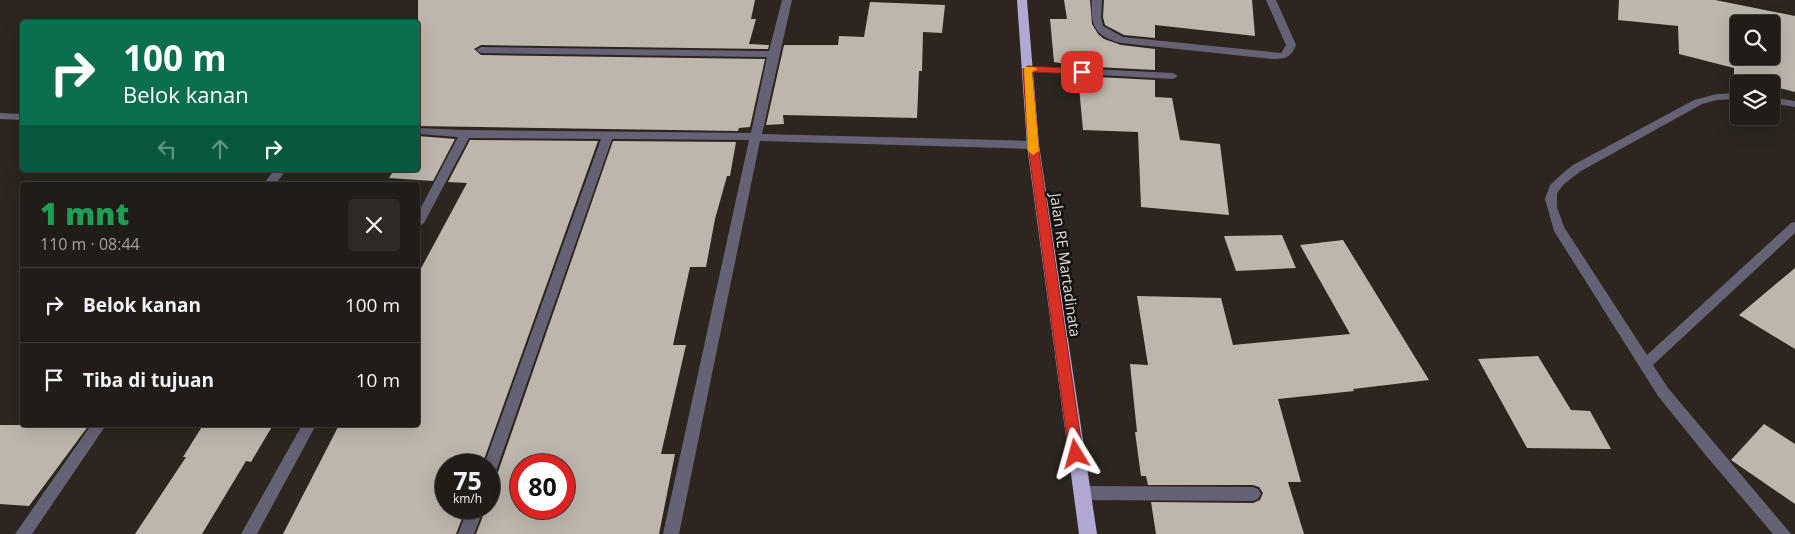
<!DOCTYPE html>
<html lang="id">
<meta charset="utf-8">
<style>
:root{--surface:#211c17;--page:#2d2924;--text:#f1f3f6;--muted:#a2a1a1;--line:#3e3a36}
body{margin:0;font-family:"Open Sans",sans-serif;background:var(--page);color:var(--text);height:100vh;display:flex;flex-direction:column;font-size:19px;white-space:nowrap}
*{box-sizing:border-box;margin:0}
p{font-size:16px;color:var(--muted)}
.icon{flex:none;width:28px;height:28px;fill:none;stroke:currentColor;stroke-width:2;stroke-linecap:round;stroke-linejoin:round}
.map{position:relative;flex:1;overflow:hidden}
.side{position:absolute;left:20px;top:182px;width:400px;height:245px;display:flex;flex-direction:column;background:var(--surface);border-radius:5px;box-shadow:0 5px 20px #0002,0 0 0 1px var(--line)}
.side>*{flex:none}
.banner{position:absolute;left:20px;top:20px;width:400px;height:152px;border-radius:5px;box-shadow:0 5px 20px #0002,0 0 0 1px var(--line);background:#0b6e4f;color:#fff;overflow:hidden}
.tools{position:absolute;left:1730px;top:15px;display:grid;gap:10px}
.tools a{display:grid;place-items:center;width:50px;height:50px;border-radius:5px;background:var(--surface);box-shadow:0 5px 20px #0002,0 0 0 1px var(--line);font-size:25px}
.speed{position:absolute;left:435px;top:454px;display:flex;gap:10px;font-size:25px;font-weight:700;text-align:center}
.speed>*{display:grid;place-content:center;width:65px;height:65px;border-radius:50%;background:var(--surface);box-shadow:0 5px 20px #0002,0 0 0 1px var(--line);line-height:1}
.speed small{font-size:12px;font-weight:400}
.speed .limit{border:8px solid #d22;background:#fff;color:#111}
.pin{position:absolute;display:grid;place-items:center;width:42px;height:42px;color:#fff;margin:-21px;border-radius:10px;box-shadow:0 2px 8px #0006}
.me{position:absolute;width:55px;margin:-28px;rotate:352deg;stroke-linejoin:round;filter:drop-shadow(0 0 4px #0008)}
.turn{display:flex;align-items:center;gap:18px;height:105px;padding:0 20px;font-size:22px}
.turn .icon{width:65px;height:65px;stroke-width:2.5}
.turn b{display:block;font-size:35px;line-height:42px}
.lanes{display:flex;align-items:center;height:48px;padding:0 20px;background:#0003;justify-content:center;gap:25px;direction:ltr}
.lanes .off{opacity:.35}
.round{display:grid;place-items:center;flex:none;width:52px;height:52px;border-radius:5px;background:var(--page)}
.head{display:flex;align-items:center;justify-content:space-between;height:85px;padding:0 20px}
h1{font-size:30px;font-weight:800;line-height:38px;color:#1e9e55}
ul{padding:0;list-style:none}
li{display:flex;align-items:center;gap:15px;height:75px;padding:0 20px;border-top:1px solid var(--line)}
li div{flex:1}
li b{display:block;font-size:19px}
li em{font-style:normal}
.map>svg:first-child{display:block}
.building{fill:#bdb6ad;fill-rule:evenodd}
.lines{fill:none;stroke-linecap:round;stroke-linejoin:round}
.service{fill:#666275;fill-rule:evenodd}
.minor{fill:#666275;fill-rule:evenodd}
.trunk{fill:#b2a8d4;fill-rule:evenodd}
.route{fill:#d93025;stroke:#8d1f18}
.slow{fill:#f59e0b}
.labels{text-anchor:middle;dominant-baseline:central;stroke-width:5;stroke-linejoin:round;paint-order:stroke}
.street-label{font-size:15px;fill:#e4e0dc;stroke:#12100d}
</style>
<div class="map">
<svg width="1795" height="534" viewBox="0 0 1795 534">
<rect width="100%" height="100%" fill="#2c261f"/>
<!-- building -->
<g class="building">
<polygon points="418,0 755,0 751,19 756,19 749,44 769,45 768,49 481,45 474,49 481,55 765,59 750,127 739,128 738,131 418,126"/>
<polygon points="1064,0 1090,0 1092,24 1098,34 1104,39 1121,45 1155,49 1155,70 1077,66 1054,62 1050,19 1067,19"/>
<polygon points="1104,0 1252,0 1255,36 1155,25 1155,38 1124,35 1105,25 1103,17"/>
<path d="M1619 0H1715L1795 16V92L1771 86V84L1734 76V68L1679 54 1678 26 1618 20ZM1739 24H1771V56H1739Z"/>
<polygon points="870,2 945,5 942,33 923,32 922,71 919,71 917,118 783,115 784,124 766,125 784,45 838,45 839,36 864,37"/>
<polygon points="1078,76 1155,80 1155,97 1172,98 1180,140 1220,144 1229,215 1141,207 1138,132 1083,130"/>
<polygon points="418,136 455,139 433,181 389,178 394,170 418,170"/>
<polygon points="470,140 598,141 482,465 446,465 446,508 466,508 456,534 283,534 339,425 418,425 418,274 467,183 448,182"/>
<path d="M613 141 736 142 730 176H727L715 219 706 267H690L673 345H686L661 454H675L659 534H476L486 508H489V479L494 478 498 472ZM521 465H564V508H521Z"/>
<polygon points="1282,235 1296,268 1236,271 1224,236"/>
<polygon points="1343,240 1429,380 1353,389 1354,391 1278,399 1301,482 1288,482 1304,534 1156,534 1151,502 1253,503 1260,500 1263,493 1259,487 1253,485 1148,485 1146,476 1141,476 1135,432 1137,432 1130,364 1148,365 1137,296 1221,298 1233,345 1350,334 1300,245"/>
<polygon points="1795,268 1795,349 1739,315"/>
<polygon points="1538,356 1571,410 1590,411 1611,449 1527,448 1478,359"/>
<polygon points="1764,424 1795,444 1795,504 1731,460"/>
<polygon points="0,425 89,425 29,506 0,504"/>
<polygon points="203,425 273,425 251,462 246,461 202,534 135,534 186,457 183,457"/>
</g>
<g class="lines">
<!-- service -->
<g class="service">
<path d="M1092 0H1102L1101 17 1103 26 1123 37 1281 53 1286 45 1266 0H1276L1296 45C1291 58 1285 59 1272 59L1121 43C1095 36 1090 26 1092 0Z"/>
<polygon points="1739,93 1739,99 1717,100 1702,104 1581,171 1564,184 1557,193 1557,207 1564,227 1647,355 1791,223 1795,222 1795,233 1653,365 1668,388 1791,534 1773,534 1708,458 1658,396 1554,231 1545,199 1550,185 1563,173 1573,165 1694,100 1717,94"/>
<polygon points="1771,97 1795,101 1795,107 1771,103"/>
</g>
<!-- minor -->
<g class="minor">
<polygon points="782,0 792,0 762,134 1033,141 1039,145 1033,149 760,141 679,534 663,534 749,140 612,139 496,471 494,476 489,477 489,465 484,465 601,139 469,138 424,223 418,227 418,213 458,137 418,134 418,128 465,130 751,133 767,57 481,53 476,50 481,47 769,51"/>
<polygon points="1028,66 1173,73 1178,76 1173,79 1024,71 1023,69"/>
<polygon points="0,113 22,114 22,120 0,119"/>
<polygon points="274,170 286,170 275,185 263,185"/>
<polygon points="91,425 106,425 32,534 15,534"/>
<polygon points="302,425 316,425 257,534 241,534"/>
<polygon points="1082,486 1253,487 1258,489 1261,494 1258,499 1253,501 1082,500 1077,498 1074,493 1077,488"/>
<polygon points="468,508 484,508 474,534 458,534"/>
</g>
<!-- trunk -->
<polygon class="trunk" points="1017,0 1027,0 1039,145 1097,534 1079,534 1027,145"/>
</g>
<!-- route -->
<polygon class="route" points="1028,66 1082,69 1087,72 1082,74 1032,72 1038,145 1083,454 1081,458 1076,460 1071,458 1069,454 1028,145 1023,69"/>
<!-- slow -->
<polygon class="slow" points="1024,67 1034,67 1038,69 1032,72 1039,151 1033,155 1028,151"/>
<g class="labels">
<!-- street labels -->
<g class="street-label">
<text transform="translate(1066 265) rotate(82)">Jalan RE Martadinata</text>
</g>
</g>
</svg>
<div class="tools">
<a><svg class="icon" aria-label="search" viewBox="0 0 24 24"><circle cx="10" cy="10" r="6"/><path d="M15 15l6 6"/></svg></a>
<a><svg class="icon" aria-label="layers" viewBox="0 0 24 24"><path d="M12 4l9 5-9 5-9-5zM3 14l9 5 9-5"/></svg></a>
</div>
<div class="speed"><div>75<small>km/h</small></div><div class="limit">80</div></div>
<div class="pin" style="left:1082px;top:72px;background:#d93025"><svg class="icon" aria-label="arrive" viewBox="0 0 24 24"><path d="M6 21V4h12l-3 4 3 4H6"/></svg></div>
<svg class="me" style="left:1076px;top:454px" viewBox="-20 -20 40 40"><path d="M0-17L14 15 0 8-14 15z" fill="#d93025" stroke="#fff" stroke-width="4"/></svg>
<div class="banner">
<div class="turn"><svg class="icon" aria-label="right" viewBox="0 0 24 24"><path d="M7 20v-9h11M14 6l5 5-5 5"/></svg><div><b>100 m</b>Belok kanan</div></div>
<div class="lanes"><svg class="icon off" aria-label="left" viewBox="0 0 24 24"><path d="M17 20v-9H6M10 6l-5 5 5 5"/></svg><svg class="icon off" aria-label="ahead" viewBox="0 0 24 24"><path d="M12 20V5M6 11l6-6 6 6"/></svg><svg class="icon" aria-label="right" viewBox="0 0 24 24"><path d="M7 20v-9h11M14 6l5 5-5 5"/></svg></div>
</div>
<section class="side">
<div class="head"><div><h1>1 mnt</h1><p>110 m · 08:44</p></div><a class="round"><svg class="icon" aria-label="close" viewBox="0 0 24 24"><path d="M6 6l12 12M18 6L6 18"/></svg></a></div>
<ul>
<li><svg class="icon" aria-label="right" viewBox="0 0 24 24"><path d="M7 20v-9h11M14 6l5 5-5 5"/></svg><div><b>Belok kanan</b></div><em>100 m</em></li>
<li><svg class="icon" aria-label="arrive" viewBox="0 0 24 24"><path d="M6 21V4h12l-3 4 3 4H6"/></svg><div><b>Tiba di tujuan</b></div><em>10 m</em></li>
</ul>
</section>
</div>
